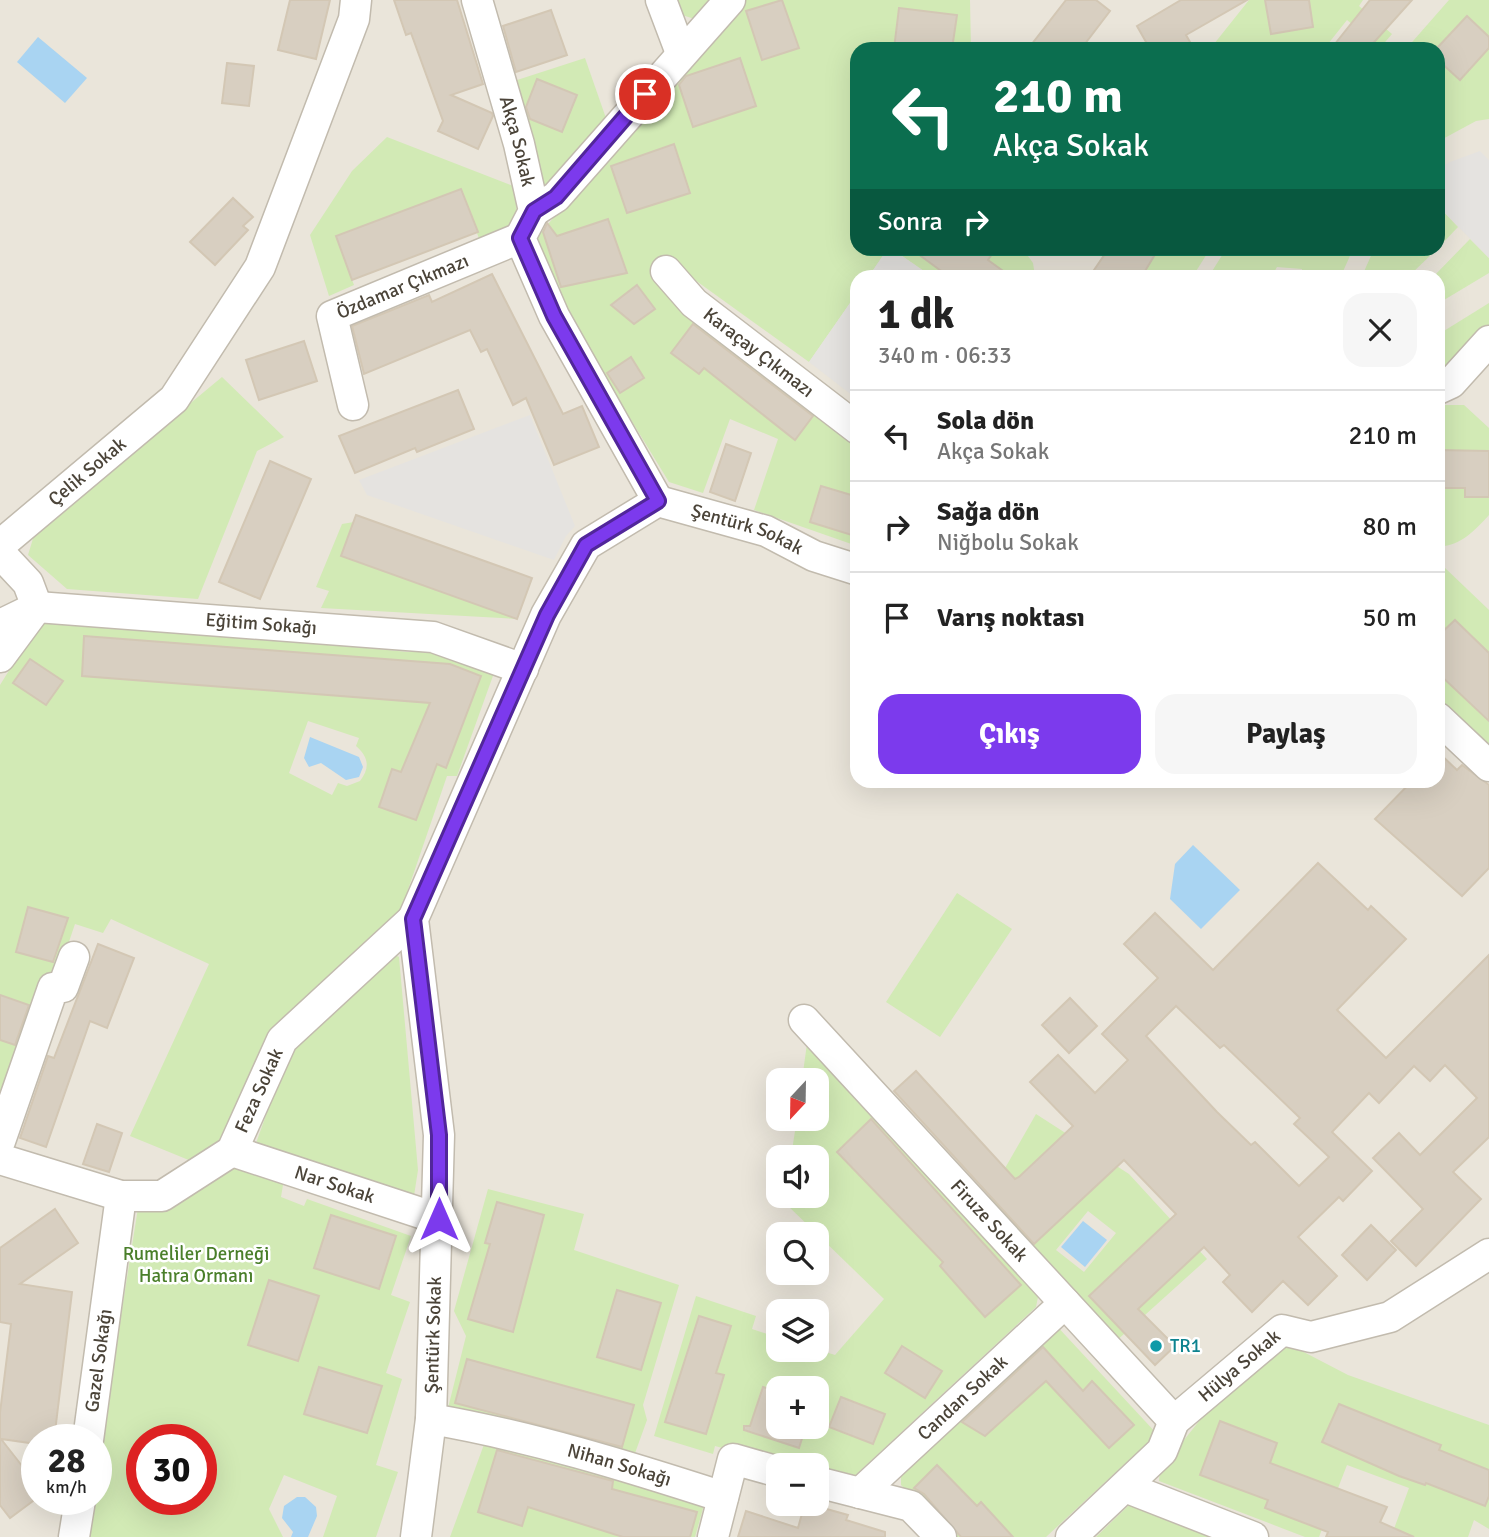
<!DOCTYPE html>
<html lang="tr">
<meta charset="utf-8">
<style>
:root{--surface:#fff;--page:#f6f6f6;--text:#222;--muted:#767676;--line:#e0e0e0;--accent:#7c3aed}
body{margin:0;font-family:Signika,sans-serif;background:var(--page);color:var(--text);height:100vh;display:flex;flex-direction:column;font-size:26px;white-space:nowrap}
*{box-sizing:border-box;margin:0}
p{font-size:23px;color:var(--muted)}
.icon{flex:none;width:38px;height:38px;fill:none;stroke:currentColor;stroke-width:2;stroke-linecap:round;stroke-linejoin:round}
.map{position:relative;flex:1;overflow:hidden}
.drawer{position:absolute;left:850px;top:270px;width:595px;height:518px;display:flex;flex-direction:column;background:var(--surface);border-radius:21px;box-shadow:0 7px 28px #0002}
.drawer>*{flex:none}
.guide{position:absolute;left:850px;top:42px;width:595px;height:214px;border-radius:21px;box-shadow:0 7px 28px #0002;background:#0b6e4f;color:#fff;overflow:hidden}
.needle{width:46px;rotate:202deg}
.fabs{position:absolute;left:766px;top:1068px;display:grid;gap:14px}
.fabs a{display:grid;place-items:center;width:63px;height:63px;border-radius:14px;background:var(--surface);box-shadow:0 7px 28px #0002;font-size:35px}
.speed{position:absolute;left:21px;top:1424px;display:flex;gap:14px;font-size:35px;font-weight:700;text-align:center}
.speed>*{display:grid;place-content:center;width:91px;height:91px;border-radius:50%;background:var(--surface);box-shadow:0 7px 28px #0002;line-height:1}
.speed small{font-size:18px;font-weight:400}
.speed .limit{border:10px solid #d22;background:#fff;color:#111}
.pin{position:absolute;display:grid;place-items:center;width:60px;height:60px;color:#fff;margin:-30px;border:4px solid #fff;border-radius:50%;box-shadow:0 2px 7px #0007}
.me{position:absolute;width:77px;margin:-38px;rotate:0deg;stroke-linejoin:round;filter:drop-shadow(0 0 5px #0008)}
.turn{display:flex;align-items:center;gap:24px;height:147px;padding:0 28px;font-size:32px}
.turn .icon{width:91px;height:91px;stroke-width:2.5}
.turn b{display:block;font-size:49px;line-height:60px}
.then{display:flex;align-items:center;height:66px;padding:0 28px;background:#0003;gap:14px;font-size:26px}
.round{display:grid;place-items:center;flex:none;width:74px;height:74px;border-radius:21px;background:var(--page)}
.head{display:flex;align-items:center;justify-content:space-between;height:119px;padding:0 28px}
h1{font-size:42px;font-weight:700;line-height:52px}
.button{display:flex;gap:14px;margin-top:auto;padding:14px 28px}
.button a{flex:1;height:80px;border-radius:21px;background:var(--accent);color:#fff;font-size:28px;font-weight:700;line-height:80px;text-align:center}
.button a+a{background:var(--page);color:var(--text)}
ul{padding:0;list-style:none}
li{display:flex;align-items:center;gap:21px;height:91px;padding:0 28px;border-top:2px solid var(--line)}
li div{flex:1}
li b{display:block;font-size:26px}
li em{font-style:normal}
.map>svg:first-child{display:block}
.residential{fill:#eae5da;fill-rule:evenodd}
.green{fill:#d2eab5;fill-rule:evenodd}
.parking{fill:#e5e3e0}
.water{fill:#a9d4f2}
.building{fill:#d8cfc1;stroke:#d3c7b4;stroke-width:2;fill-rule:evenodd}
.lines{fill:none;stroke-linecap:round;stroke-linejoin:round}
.minor-casing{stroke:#c2bbae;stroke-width:33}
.minor{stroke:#fff;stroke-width:30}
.route-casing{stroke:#51269a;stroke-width:18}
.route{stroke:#7c3aed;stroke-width:12}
.culture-dot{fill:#0f9aa8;stroke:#fff;stroke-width:2.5}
.labels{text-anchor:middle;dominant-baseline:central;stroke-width:5;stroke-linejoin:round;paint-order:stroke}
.street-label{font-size:19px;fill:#4b4439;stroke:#fff}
.park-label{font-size:19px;fill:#4a7f2a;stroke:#fff}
.culture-label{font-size:19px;fill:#0d838f;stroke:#fff;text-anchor:start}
</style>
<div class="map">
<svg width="1489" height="1537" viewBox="0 0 1489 1537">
<rect width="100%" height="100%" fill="#f6f3ec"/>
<!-- residential -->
<path class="residential" d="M0 0H1489V1537H0ZM858 49H1438V248H858ZM858 276H1438V780H858ZM779 1080H817V1118H779ZM779 1157H817V1195H779ZM779 1234H817V1272H779ZM779 1311H817V1349H779ZM779 1388H817V1426H779ZM37 1440H96V1500H37ZM142 1440H201V1500H142ZM779 1465H817V1503H779Z"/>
<!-- green -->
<g class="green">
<polygon points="667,0 717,0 698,20 672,12"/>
<polygon points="740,0 970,0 971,49 858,49 858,248 888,249 869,276 858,276 857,293 809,362 670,262 857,442 857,546 754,510 778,439 730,419 703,493 669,482 565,312 537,237"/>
<polygon points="1249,0 1363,0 1359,6 1392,34 1380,48 1347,20 1324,49 1210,49"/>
<polygon points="1449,0 1489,0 1489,119 1476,121 1439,141 1438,49 1406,49"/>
<polygon points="585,58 607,121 550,185 539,183 511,82"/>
<polygon points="387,137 516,187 517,223 481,244 461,189 336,236 354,285 329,296 310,235 352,171"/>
<polygon points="1439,207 1458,227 1439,247"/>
<polygon points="1470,239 1489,258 1489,273 1439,303 1438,276 1434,276"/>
<polygon points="892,249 1023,249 1033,263 1035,276 931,276"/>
<polygon points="1109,249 1210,249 1193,276 1091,276"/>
<polygon points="1226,249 1226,248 1353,249 1341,276 1302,276 1302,269 1277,267 1272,276 1209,276"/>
<polygon points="1374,249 1374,248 1437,249 1409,276 1362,276"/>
<polygon points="1489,303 1489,330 1439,378 1439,334"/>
<polygon points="222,377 284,437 257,451 198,599 67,589 28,555 35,532"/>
<path d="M1439 405H1464L1489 428V515C1473 532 1463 544 1439 547Z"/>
<polygon points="354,522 342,556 517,619 321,608 329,591 316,587 342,524"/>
<polygon points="1438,567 1444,567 1489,610 1489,751 1439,702"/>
<path d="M57 618 408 652 433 648 494 673 457 776H447L401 910 278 1027 222 1144 196 1163 130 1136 209 964 111 919 103 933 75 924 57 977 43 976 0 1103V685L36 627ZM308 721 359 738 356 746C369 757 370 768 360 781L347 786 338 783 332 795 289 773Z"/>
<polygon points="957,893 1012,929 940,1037 886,1002"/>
<polygon points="391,953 399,957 418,1170 413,1202 254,1149 290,1047"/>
<path d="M808 1036 1039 1292 1036 1307 848 1482 817 1474V1465H784L715 1446 713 1454 654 1436 696 1296 756 1316 752 1329 779 1338V1349H816L835 1355 884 1299 785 1203 786 1195H817V1157H791L797 1118H817V1080H802ZM779 1388H817V1426H779Z"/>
<path d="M1036 1114 1129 1174 1207 1259 1114 1343 985 1203ZM1088 1211 1116 1233 1084 1272 1056 1250Z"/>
<path d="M237 1164 284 1179 281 1197 304 1206 307 1199 411 1236 391 1295 410 1302 386 1373 402 1379 376 1465 398 1472 376 1537H323L337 1496 284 1475 269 1509 283 1537H86L92 1500H96V1474L138 1208ZM142 1440H201V1500H142Z"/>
<polygon points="488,1189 584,1214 574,1250 679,1285 643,1405 647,1420 634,1456 447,1412 466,1336 454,1311"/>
<polygon points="1054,1323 1157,1434 1046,1537 954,1537 901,1485 901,1465"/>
<polygon points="1282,1344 1298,1349 1348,1375 1489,1425 1489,1529 1474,1520 1468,1537 1391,1537 1409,1488 1347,1465 1319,1537 1305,1537 1159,1481 1160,1470 1212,1405"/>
<polygon points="486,1439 704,1505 695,1537 450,1537"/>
<polygon points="1129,1505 1211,1537 1096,1537"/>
</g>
<!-- parking -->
<g class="parking">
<polygon points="1480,151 1489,160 1489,258 1439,207 1439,169 1450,162"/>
<polygon points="888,248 892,249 931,276 869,276"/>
<polygon points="857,293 857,399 809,362"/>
<polygon points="530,415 575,526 566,536 554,560 367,495 359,480"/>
</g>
<!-- water -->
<g class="water">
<polygon points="38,37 87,78 65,103 17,62"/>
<polygon points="310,737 359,757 363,767 359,777 346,780 321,763 309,767 304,758"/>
<polygon points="1193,845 1240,890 1201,929 1170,899 1175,864"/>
<polygon points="1083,1221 1107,1240 1085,1267 1061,1247"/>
<polygon points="297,1497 305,1497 316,1507 317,1516 308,1537 291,1537 293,1532 282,1518 284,1506"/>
</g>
<!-- building -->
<g class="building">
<polygon points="290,0 330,0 316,59 278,50"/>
<polygon points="394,0 457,0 483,84 451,95 492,113 493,116 478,149 438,131 443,121 411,33 406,35"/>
<polygon points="782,0 799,48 762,60 746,11"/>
<polygon points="1066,0 1096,0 1110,11 1081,49 1028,49"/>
<polygon points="1181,0 1247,0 1186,35 1194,49 1150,49 1137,26"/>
<polygon points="1265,0 1309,0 1313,27 1271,34"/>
<polygon points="1370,0 1412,0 1368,49 1331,49"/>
<polygon points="899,8 957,15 952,49 894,49"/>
<polygon points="551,10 567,55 516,72 503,26"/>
<polygon points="1467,16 1489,37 1489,48 1460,80 1438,60 1438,47"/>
<polygon points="740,58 756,106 693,127 679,85 686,76"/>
<polygon points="227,63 254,66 249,106 222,103"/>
<polygon points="537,79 577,95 562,132 530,119 526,107"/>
<polygon points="674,144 690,193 627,213 611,166"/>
<polygon points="461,189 478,232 352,280 336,236"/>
<polygon points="233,198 253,217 243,226 248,230 215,265 190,242"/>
<polygon points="608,219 627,273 561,287 543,232 547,223 557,236"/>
<polygon points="910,248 996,248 988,260 1010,276 948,276"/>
<polygon points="1109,248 1159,248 1142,276 1090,276"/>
<polygon points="492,274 563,414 582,406 599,447 554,465 526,398 513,405 487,349 481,352 470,330 364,374 352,326 429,295 432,302"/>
<polygon points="637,285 655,309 634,324 611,305"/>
<polygon points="693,324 813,416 795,440 704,368 699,374 671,353"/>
<polygon points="304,341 317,381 259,400 246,360"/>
<polygon points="631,357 644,378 620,393 607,373"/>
<polygon points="458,390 474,429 417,452 415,448 355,473 339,436"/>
<polygon points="726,444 751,453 735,501 710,492"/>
<polygon points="1438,450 1489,451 1489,497 1465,497 1465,488 1438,488"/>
<polygon points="270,461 311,479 260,599 219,582"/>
<polygon points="821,486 858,497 858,537 810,522"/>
<polygon points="356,515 532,578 517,619 341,556"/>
<polygon points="1455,620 1489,653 1489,721 1438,673 1438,636"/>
<polygon points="84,636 450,664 481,676 446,768 437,764 416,820 379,807 392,769 401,772 430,703 82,676"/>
<polygon points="30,659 63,681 46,705 13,683"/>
<polygon points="1438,752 1457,770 1462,765 1489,785 1489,868 1462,896 1375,819 1413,780 1438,780"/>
<path d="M1318 863 1368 910 1371 906 1406 939 1337 1010 1386 1058 1489 955V1137L1453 1172 1481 1199 1416 1266 1391 1241 1423 1209 1373 1158 1399 1133 1420 1155 1477 1098 1445 1065 1430 1081 1414 1066 1379 1103 1369 1093 1332 1132 1372 1171 1343 1201 1339 1197 1298 1237 1337 1276 1308 1305 1283 1281 1252 1312 1223 1282 1230 1275 1204 1247 1138 1309 1175 1346 1155 1365 1089 1296 1176 1214 1124 1160 1034 1244 894 1091 916 1071 1015 1179 1019 1177 1073 1126 1030 1082 1058 1055 1095 1093 1128 1060 1102 1034 1158 978 1124 944 1155 913 1213 970ZM1176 1006 1220 1048 1224 1045 1300 1118 1294 1124 1329 1157 1299 1186 1255 1142 1251 1145 1217 1112 1146 1036Z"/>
<polygon points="28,907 68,918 53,962 16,952"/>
<polygon points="98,944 134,958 107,1028 90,1021 46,1147 20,1138 48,1056 54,1058"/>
<polygon points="0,995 29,1005 15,1045 0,1040"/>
<polygon points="1070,998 1097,1026 1069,1053 1042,1025"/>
<polygon points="871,1119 1021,1285 985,1317 940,1266 943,1262 837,1152"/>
<polygon points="97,1124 122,1133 109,1172 83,1164"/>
<polygon points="497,1202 544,1215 513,1332 468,1319 490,1244 485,1243"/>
<polygon points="55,1209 78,1243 20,1284 72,1292 54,1440 37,1440 37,1444 1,1439 37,1485 37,1498 10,1518 0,1505 0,1413 11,1324 0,1322 0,1248"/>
<polygon points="331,1215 396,1236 379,1289 314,1268"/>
<polygon points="1371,1225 1396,1250 1367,1280 1342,1255"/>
<polygon points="269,1280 319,1296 298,1361 248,1345"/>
<polygon points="617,1290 661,1303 641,1370 597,1357"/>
<polygon points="699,1316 731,1326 716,1373 724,1375 706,1434 665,1422"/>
<polygon points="902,1346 942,1371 925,1398 885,1373"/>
<polygon points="1043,1347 1083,1391 1092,1381 1134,1425 1109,1448 1046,1381 985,1436 962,1422"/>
<polygon points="467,1359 634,1405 622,1447 455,1403"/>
<polygon points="319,1367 382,1386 367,1433 304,1414"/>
<polygon points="763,1387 779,1392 779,1426 806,1426 799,1448 744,1430 744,1426 750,1426"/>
<polygon points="841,1397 885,1414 873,1444 829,1427"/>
<polygon points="1339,1404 1441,1445 1439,1450 1489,1470 1489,1496 1485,1506 1426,1483 1425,1485 1399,1476 1322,1442"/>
<polygon points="1220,1421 1277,1443 1270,1463 1387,1507 1380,1522 1414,1537 1326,1537 1328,1532 1265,1508 1268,1500 1200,1475"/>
<polygon points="497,1450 613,1481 612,1489 697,1512 690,1537 623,1537 528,1507 522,1526 478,1512"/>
<polygon points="937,1465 977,1506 981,1502 1013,1537 961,1537 924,1494 914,1488"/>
<polygon points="805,1503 848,1515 846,1520 885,1532 885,1537 738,1537 746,1511 798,1528"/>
</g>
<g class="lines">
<defs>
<g id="minor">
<path id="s1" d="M477 0 519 144 534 211 520 238 554 316 658 501"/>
<polyline points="661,0 681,53"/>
<polyline points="534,211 556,197 730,0"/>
<path id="s2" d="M666 271 694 303 858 429"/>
<polyline points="1438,389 1451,383 1489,341"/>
<path id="s3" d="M353 405 332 316 520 238"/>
<path id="s4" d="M0 545 174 399 260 267 354 19 356 0"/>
<polyline points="0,553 28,583 37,607 0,657"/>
<path id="s5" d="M0 625 37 607 433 637 523 669"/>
<polyline points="1438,718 1489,766"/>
<path id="s6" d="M804 1020 1174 1421"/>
<polyline points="0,1141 53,988 63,987 74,957"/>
<path id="s7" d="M232 1151 439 1219"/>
<path id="s8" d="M0 1159 121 1196H162L232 1151 282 1040 413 919"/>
<path id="s9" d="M431 1419C530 1436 627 1466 723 1497"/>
<path id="s10" d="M88 1440 121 1196"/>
<polyline points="817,1482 911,1506 941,1537"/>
<polyline points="1125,1487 1253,1537"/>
<path id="s11" d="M860 1493 1065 1303"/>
<polyline points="74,1537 80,1500"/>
<path id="s12" d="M416 1537 431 1419 439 1135 413 919 546 615 586 545 658 501 766 531 814 556 858 570"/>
<polyline points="713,1537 733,1459 779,1472"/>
<path id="s13" d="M1071 1537 1162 1451 1174 1421 1282 1330 1311 1337 1390 1317 1489 1254"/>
</g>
</defs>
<!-- minor casing -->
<use href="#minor" class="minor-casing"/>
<!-- minor -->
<use href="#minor" class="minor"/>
</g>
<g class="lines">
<defs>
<polyline id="route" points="439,1219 439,1135 413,919 547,615 586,545 658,501 554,316 520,238 534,211 556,197 645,94"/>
</defs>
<!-- route casing -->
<use href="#route" class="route-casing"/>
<!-- route -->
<use href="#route" class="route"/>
</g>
<!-- markers -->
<circle class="culture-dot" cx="1156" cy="1346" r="7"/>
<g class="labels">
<!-- street labels -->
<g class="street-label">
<text stroke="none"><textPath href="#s1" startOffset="147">Akça Sokak</textPath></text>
<text stroke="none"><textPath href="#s3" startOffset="168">Özdamar Çıkmazı</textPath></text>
<text stroke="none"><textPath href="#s2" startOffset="124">Karaçay Çıkmazı</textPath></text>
<text stroke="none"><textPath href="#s4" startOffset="114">Çelik Sokak</textPath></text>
<text stroke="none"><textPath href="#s12" startOffset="1211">Şentürk Sokak</textPath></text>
<text stroke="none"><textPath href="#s5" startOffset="266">Eğitim Sokağı</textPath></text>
<text stroke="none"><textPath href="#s8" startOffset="317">Feza Sokak</textPath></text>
<text stroke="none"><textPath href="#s7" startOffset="108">Nar Sokak</textPath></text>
<text stroke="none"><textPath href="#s6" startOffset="273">Firuze Sokak</textPath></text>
<text stroke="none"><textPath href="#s12" startOffset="203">Şentürk Sokak</textPath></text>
<text stroke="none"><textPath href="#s10" startOffset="80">Gazel Sokağı</textPath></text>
<text stroke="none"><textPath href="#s13" startOffset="243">Hülya Sokak</textPath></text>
<text stroke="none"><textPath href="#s11" startOffset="140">Candan Sokak</textPath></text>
<text stroke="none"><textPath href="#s9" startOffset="194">Nihan Sokağı</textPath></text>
</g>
<!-- park labels -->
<g class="park-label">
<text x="196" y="1254">Rumeliler Derneği<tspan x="196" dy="22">Hatıra Ormanı</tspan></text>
</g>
<!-- culture labels -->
<g class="culture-label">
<text x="1170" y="1346">TR1</text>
</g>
</g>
</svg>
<div class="fabs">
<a><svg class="needle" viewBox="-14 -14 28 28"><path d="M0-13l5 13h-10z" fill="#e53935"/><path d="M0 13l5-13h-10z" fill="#767676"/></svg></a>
<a><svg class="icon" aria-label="sound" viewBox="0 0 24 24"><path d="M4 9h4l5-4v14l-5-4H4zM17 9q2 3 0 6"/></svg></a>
<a><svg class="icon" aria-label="search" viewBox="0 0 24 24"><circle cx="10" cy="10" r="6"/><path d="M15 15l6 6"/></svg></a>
<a><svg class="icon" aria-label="layers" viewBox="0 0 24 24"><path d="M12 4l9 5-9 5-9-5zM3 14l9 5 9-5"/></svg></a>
<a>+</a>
<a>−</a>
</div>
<div class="speed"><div>28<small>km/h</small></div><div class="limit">30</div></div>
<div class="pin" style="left:645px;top:94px;background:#d93025"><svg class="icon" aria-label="arrive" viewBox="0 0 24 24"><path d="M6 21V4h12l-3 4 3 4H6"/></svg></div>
<svg class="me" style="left:439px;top:1219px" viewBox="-20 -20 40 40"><path d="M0-17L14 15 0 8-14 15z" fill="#7c3aed" stroke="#fff" stroke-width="4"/></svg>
<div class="guide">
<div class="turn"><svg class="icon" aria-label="left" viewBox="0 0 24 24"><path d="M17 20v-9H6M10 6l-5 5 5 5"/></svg><div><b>210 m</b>Akça Sokak</div></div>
<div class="then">Sonra<svg class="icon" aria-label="right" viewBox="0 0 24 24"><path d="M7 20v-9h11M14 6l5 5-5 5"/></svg></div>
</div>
<section class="drawer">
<div class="head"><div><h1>1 dk</h1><p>340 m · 06:33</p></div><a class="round"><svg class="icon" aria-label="close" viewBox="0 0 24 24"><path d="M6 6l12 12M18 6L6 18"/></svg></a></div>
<ul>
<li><svg class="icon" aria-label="left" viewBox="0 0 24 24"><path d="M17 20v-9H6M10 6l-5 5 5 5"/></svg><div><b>Sola dön</b><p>Akça Sokak</p></div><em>210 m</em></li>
<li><svg class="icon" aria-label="right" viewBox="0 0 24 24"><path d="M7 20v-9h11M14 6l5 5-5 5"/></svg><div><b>Sağa dön</b><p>Niğbolu Sokak</p></div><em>80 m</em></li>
<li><svg class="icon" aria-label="arrive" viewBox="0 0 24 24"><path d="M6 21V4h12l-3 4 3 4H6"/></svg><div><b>Varış noktası</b></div><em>50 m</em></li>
</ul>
<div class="button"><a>Çıkış</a><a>Paylaş</a></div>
</section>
</div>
